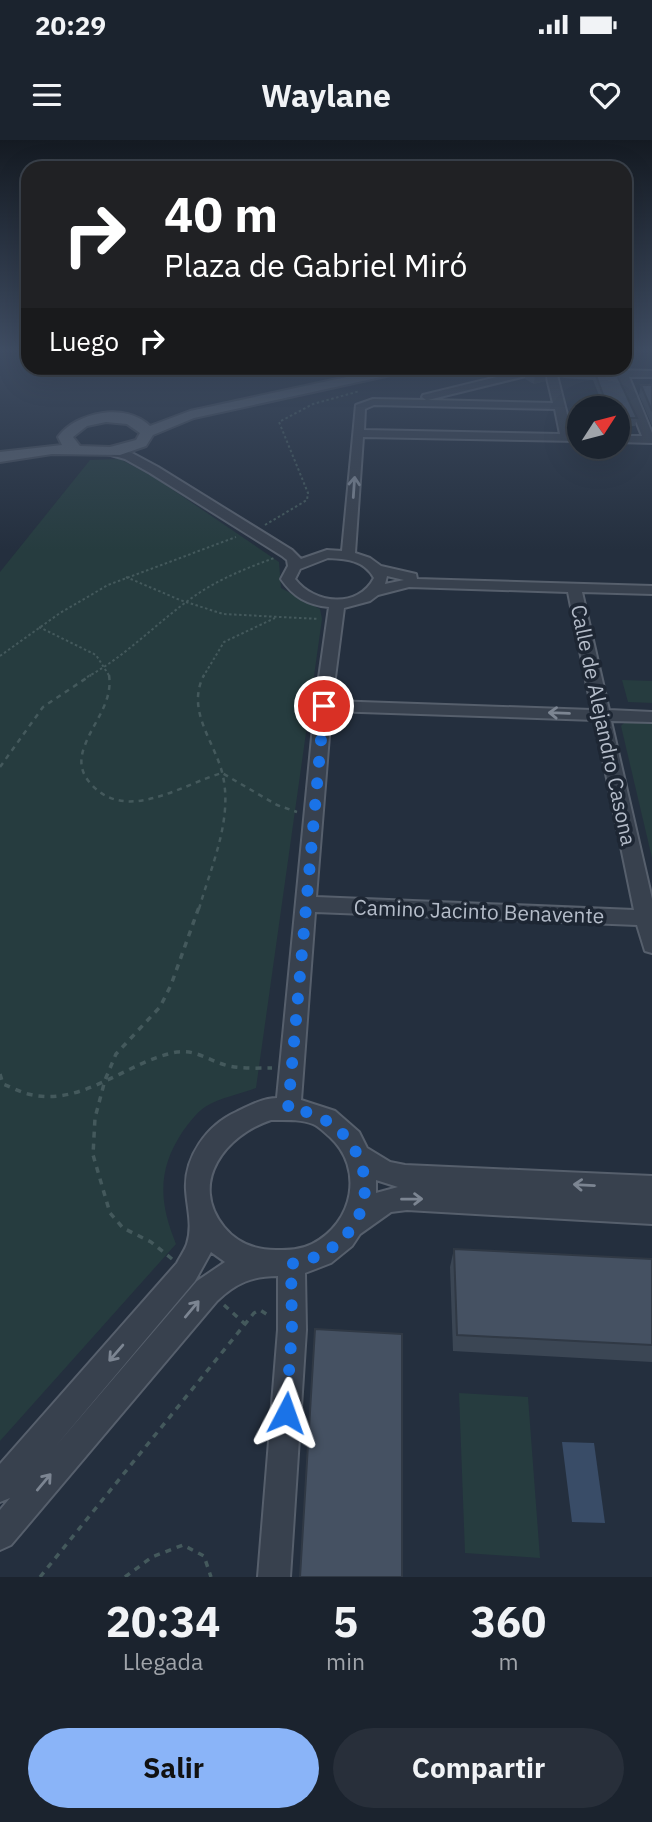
<!DOCTYPE html>
<html lang="es">
<meta charset="utf-8">
<style>
:root{--surface:#1b232e;--page:#282f3a;--text:#f1f3f6;--muted:#a0a4aa;--line:#39404a;--accent:#8ab4f8}
body{margin:0;font-family:"IBM Plex Sans",sans-serif;background:var(--page);color:var(--text);height:100vh;display:flex;flex-direction:column;font-size:26px;white-space:nowrap}
*{box-sizing:border-box;margin:0}
p{font-size:23px;color:var(--muted)}
.icon{flex:none;width:38px;height:38px;fill:none;stroke:currentColor;stroke-width:2;stroke-linecap:round;stroke-linejoin:round}
.map{position:relative;height:1437px;overflow:hidden}
.drawer{display:flex;flex-direction:column;background:var(--surface);flex:1}
.drawer>*{flex:none}
.guide{position:absolute;left:21px;top:21px;width:611px;height:214px;border-radius:21px;box-shadow:0 7px 28px #0002,0 0 0 2px var(--line);background:#202124;color:#fff;overflow:hidden}
.needle{width:46px;rotate:54deg}
.tools{position:absolute;left:567px;top:256px;display:grid;gap:14px}
.tools a{display:grid;place-items:center;width:63px;height:63px;border-radius:50%;background:var(--surface);box-shadow:0 7px 28px #0002,0 0 0 2px var(--line);font-size:35px}
.pin{position:absolute;display:grid;place-items:center;width:60px;height:60px;color:#fff;margin:-30px;border:4px solid #fff;border-radius:50%;box-shadow:0 2px 7px #0007}
.me{position:absolute;width:77px;margin:-38px;rotate:4deg;stroke-linejoin:round;filter:drop-shadow(0 0 5px #0008)}
.turn{display:flex;align-items:center;gap:24px;height:147px;padding:0 28px;font-size:32px}
.turn .icon{width:91px;height:91px;stroke-width:2.5}
.turn b{display:block;font-size:49px;line-height:60px}
.then{display:flex;align-items:center;height:66px;padding:0 28px;background:#0003;gap:14px;font-size:26px}
.eta{display:flex;justify-content:space-evenly;align-items:center;height:119px;text-align:center}
.eta b{font-size:42px;font-weight:800;line-height:49px}
.cta{display:flex;gap:14px;margin-top:auto;padding:14px 28px}
.cta a{flex:1;height:80px;border-radius:42px;background:var(--accent);color:#111;font-size:28px;font-weight:800;line-height:80px;text-align:center}
.cta a+a{background:var(--page);color:var(--text)}
.status{display:flex;justify-content:space-between;align-items:center;height:49px;padding:0 35px;background:var(--surface);direction:ltr}
.status svg{height:19px;fill:currentColor}
header{display:flex;justify-content:space-between;align-items:center;height:91px;padding:0 28px;background:var(--surface);font-size:32px;font-weight:800}
.map>svg:first-child{display:block}
.green{fill:#263c3f}
.water{fill:#394c67}
.lines{fill:none;stroke-linecap:round;stroke-linejoin:round}
.minor-casing{stroke:#565f6c;stroke-width:4}
.major-casing{stroke:#414a57;stroke-width:4}
.path-far2{stroke:#44595c;stroke-width:2;stroke-dasharray:2.5 2.5;stroke-linecap:butt}
.path-far1{stroke:#44595c;stroke-width:2.5;stroke-dasharray:5 5;stroke-linecap:butt}
.path{stroke:#44595c;stroke-width:3.5;stroke-dasharray:6 6;stroke-linecap:butt}
.minor{fill:#38414e;fill-rule:evenodd}
.major{fill:#56606e;fill-rule:evenodd}
.wall{fill:#3b4654}
.shaded-wall{fill:#303945}
.building{fill:#455162;stroke:#303945;stroke-width:2}
.oneway{stroke:#7c8592}
.route{stroke:#1a73e8;stroke-width:12;stroke-dasharray:0 21.6}
.labels{text-anchor:middle;dominant-baseline:central;stroke-width:7;stroke-linejoin:round;paint-order:stroke}
.street-label{font-size:21px;fill:#b4bcc9;stroke:#1d2633}
</style>
<div class="status"><b>20:29</b><svg viewBox="0 0 49 12"><path d="M0 12V9h3v3zM5 12V6h3v6zM10 12V3h3v9zM15 12V0h3v12zM26 1h20v11H26zM47 4h2v5h-2z"/></svg></div>
<header><svg class="icon" aria-label="menu" viewBox="0 0 24 24"><path d="M4 6h16M4 12h16M4 18h16"/></svg>Waylane<svg class="icon" aria-label="heart" viewBox="0 0 24 24"><path d="M12 20l-8-8c-3-5 5-10 8-4 3-6 11-1 8 4z"/></svg></header>
<div class="map">
<svg width="652" height="1437" viewBox="0 0 652 1437">
<rect width="100%" height="100%" fill="#242f3e"/>
<!-- green -->
<g class="green">
<path d="M120 319 154 337 279 422 281 448 320 469 322 479 256 948C240 954 219 958 205 967 197 972 189 983 183 991 157 1030 159 1062 176 1104L0 1301V432L90 320Z"/>
<polygon points="622,540 652,541 652,563 628,562"/>
<polygon points="626,581 652,582 652,718 621,586"/>
<polygon points="459,1253 528,1257 540,1418 465,1413"/>
</g>
<!-- water -->
<polygon class="water" points="562,1302 594,1303 605,1383 572,1382"/>
<g class="lines">
<defs>
<path id="minor" d="M534 228 652 231V237H629L652 293V303L618 302V296H642L618 236 557 235 572 294 579 295V301L363 297 355 413 370 418 381 426 416 434 417 439 652 446V454L582 452 609 570 652 572V582L611 581 652 759V813L645 811 637 785 315 772 301 960 335 971 359 992 367 1008 390 1022 405 1025 652 1036V1084L407 1070 391 1072 360 1094 352 1106 331 1123 305 1133 306 1190 290 1437H258L278 1190V1136C252 1136 236 1143 217 1161L11 1405 0 1410V1370L10 1358 0 1362V1324L177 1123C180 1117 185 1110 187 1104 193 1085 187 1068 186 1050 184 1017 207 985 236 972 248 966 263 958 277 958L315 566 329 467C308 465 293 457 281 439L288 426 287 420 282 416 150 333 125 319 104 313 110 309 132 313 158 327 292 410 301 419 327 410 342 411 356 265 373 259 426 260 422 257 423 255ZM542 232 546 234 553 263 428 260ZM374 265 555 269 560 294 364 290 365 269ZM328 418C347 419 364 420 374 438 358 469 314 464 295 439L300 429ZM387 436 404 440 385 444ZM409 447 568 452 592 570 332 561 344 468 370 461 378 455ZM331 571 595 580 634 770 316 757ZM271 980C285 980 301 979 313 984 320 987 325 993 330 997 364 1028 354 1083 312 1104 300 1110 289 1110 276 1110 255 1110 237 1103 224 1087 188 1042 226 995 271 980ZM376 1040 398 1047 376 1053ZM211 1112 225 1122 197 1141 55 1307 195 1141Z"/>
<path id="major" d="M388 228H411L404 232 194 278 153 295 146 306 120 315 52 314 0 322V312L62 305 58 297C76 272 126 262 150 286L190 271ZM106 282 127 284 140 293 136 300 110 307 80 306 73 297 87 286Z"/>
</defs>
<!-- minor casing -->
<use href="#minor" class="minor-casing"/>
<!-- major casing -->
<use href="#major" class="major-casing"/>
<!-- path-far2 -->
<g class="path-far2">
<polyline points="414,236 444,228"/>
<polyline points="265,385 307,360 308,353 279,282 313,264 360,251"/>
<polyline points="126,437 180,460 223,474 319,479"/>
<polyline points="39,487 96,515 110,537"/>
<polyline points="0,516 60,473 108,445 236,397"/>
<path d="M87 537C128 515 158 481 196 455 219 439 247 428 274 418"/>
<polyline points="203,537 224,502 275,478"/>
</g>
<!-- path-far1 -->
<g class="path-far1">
<path d="M109 535C113 562 94 581 85 605 79 620 80 632 91 644 126 684 183 644 222 633L277 665 297 672"/>
<polyline points="0,627 43,567 91,535"/>
<path d="M199 769C211 726 234 678 222 632 213 599 186 570 204 535"/>
</g>
<!-- path -->
<g class="path">
<path d="M0 934 3 944C11 947 20 952 28 954 82 968 127 921 177 912 196 909 211 922 229 926 243 929 258 928 272 928"/>
<polyline points="172,1119 151,1102 123,1088 110,1073 93,1015 95,978 105,940 116,914 160,867 171,845 199,767"/>
<polyline points="224,1165 245,1184"/>
<polyline points="40,1437 254,1173 260,1170 271,1177"/>
<polyline points="125,1437 152,1417 183,1405 204,1416 211,1437"/>
</g>
<!-- minor -->
<use href="#minor" class="minor"/>
<!-- major -->
<use href="#major" class="major"/>
</g>
<!-- wall -->
<g class="wall">
<polygon points="526,230 546,231 545,241 534,244 525,239"/>
<polygon points="565,230 615,231 637,278 635,286 618,286 618,268 604,268 593,240 563,238"/>
<polygon points="641,245 652,245 652,286 639,255"/>
<polygon points="454,1109 652,1119 652,1222 453,1211 450,1127"/>
</g>
<!-- shaded-wall -->
<g class="shaded-wall">
<polygon points="511,228 525,228 510,231"/>
<polygon points="546,231 545,241 534,244 535,234"/>
</g>
<!-- building -->
<g class="building">
<polygon points="539,228 545,228 546,231 535,234 526,230"/>
<polygon points="565,230 615,231 637,278 618,278 618,268 608,268 595,233"/>
<polygon points="641,245 652,245 652,271"/>
<polygon points="454,1109 652,1119 652,1205 457,1195"/>
<polygon points="315,1189 402,1194 402,1437 300,1437"/>
</g>
<!-- one-way arrows -->
<defs><path id="oneway-shaft" d="M-6 0H5M1.5-3L5.5 0L1.5 3" fill="none" stroke-width="1.6" stroke-linecap="round" stroke-linejoin="round" transform="scale(1.75)"/></defs>
<g class="oneway">
<use href="#oneway-shaft" transform="translate(354 347) rotate(-86)"/>
<use href="#oneway-shaft" transform="translate(559 573) rotate(-178)"/>
<use href="#oneway-shaft" transform="translate(584 1045) rotate(-177)"/>
<use href="#oneway-shaft" transform="translate(412 1059) rotate(-1)"/>
<use href="#oneway-shaft" transform="translate(192 1169) rotate(-50)"/>
<use href="#oneway-shaft" transform="translate(116 1213) rotate(131)"/>
<use href="#oneway-shaft" transform="translate(44 1342) rotate(-50)"/>
</g>
<!-- sky -->
<linearGradient id="sky" x2="0" y2="1"><stop stop-color="#141a22"/><stop offset="0.51" stop-color="#3f4d63"/><stop offset="1" stop-color="#3f4d63" stop-opacity="0"/></linearGradient>
<rect width="652" height="410" fill="url(#sky)"/>
<g class="lines">
<!-- route -->
<path class="route" d="M286 1273 292 1190 291 1124C309 1120 325 1115 339 1102 393 1054 356 973 288 969L324 566"/>
</g>
<g class="labels">
<!-- street labels -->
<g class="street-label">
<text transform="translate(604 585) rotate(78)">Calle de Alejandro Casona</text>
<text transform="translate(479 771) rotate(2)">Camino Jacinto Benavente</text>
</g>
</g>
</svg>
<div class="tools">
<a><svg class="needle" viewBox="-14 -14 28 28"><path d="M0-13l5 13h-10z" fill="#e53935"/><path d="M0 13l5-13h-10z" fill="#a0a4aa"/></svg></a>
</div>
<div class="pin" style="left:324px;top:566px;background:#d93025"><svg class="icon" aria-label="arrive" viewBox="0 0 24 24"><path d="M6 21V4h12l-3 4 3 4H6"/></svg></div>
<svg class="me" style="left:286px;top:1273px" viewBox="-20 -20 40 40"><path d="M0-17L14 15 0 8-14 15z" fill="#1a73e8" stroke="#fff" stroke-width="4"/></svg>
<div class="guide">
<div class="turn"><svg class="icon" aria-label="right" viewBox="0 0 24 24"><path d="M7 20v-9h11M14 6l5 5-5 5"/></svg><div><b>40 m</b>Plaza de Gabriel Miró</div></div>
<div class="then">Luego<svg class="icon" aria-label="right" viewBox="0 0 24 24"><path d="M7 20v-9h11M14 6l5 5-5 5"/></svg></div>
</div>
</div>
<section class="drawer">
<div class="eta">
<div><b>20:34</b><p>Llegada</p></div>
<div><b>5</b><p>min</p></div>
<div><b>360</b><p>m</p></div>
</div>
<div class="cta"><a>Salir</a><a>Compartir</a></div>
</section>
